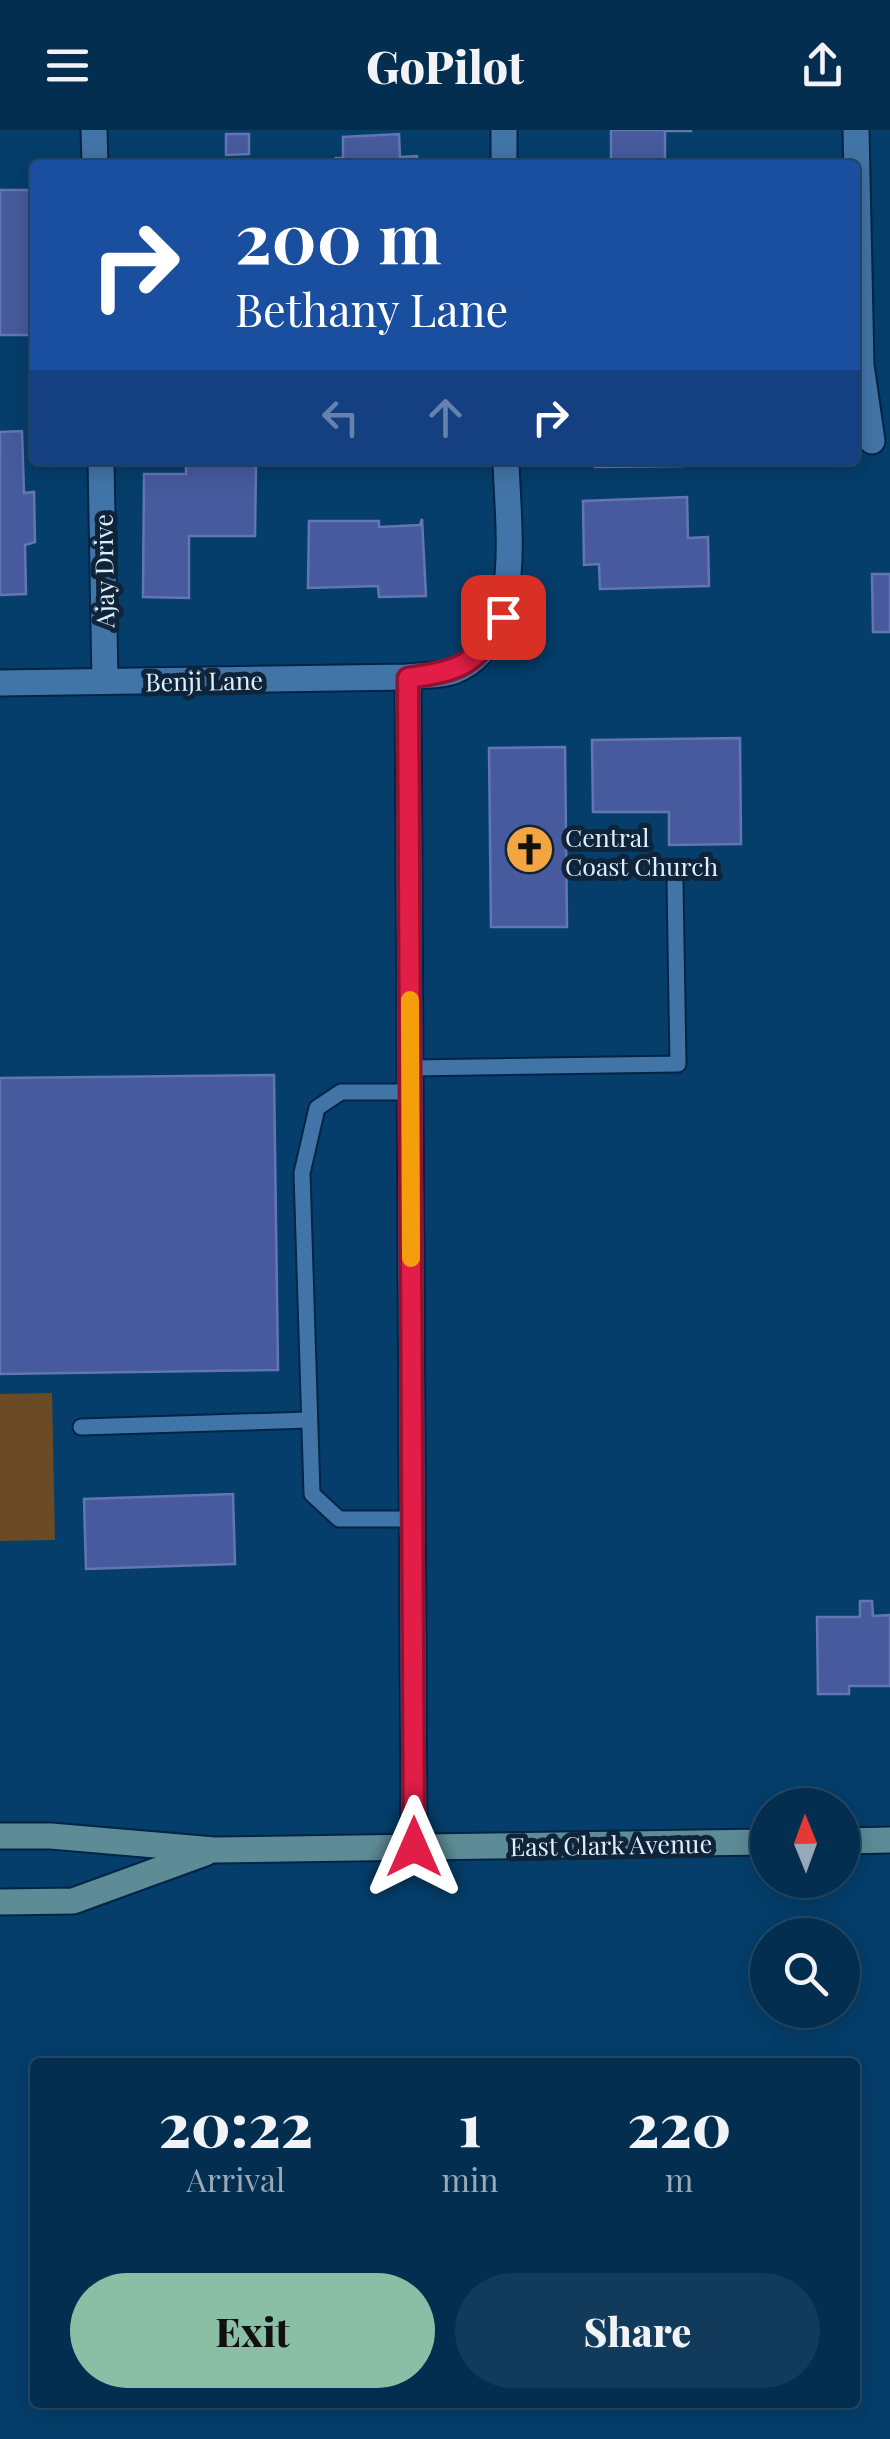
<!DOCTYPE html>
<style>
:root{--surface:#042e50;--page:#123a5a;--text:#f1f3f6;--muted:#97a8b7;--line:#254a67;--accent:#8abfa5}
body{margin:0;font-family:"Playfair Display",serif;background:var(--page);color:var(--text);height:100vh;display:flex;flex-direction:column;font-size:38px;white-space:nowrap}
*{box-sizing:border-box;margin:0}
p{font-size:32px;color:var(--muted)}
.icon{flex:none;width:55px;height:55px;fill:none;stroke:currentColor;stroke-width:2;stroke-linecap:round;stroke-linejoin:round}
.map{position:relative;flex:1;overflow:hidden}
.panel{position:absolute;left:30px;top:1928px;width:830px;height:350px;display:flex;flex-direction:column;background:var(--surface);border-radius:10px;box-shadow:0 5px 25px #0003,0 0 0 2px var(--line)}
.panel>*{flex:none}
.guide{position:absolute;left:30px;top:30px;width:830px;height:305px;border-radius:10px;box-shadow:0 5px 25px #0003,0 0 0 2px var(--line);background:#1a4fa0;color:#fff;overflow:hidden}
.needle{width:65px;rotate:359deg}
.tools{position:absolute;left:750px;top:1658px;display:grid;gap:20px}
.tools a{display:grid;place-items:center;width:110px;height:110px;border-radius:50%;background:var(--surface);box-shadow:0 5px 25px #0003,0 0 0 2px var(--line);font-size:50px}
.pin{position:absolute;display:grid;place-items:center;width:85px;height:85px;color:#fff;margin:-42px;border-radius:20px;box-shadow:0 5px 15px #0006}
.me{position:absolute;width:110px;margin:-55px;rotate:0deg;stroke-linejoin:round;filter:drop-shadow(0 0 8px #0008)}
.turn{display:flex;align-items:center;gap:35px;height:210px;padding:0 40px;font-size:45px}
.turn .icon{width:130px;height:130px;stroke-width:2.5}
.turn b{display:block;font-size:70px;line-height:85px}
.lanes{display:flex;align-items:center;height:95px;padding:0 40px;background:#0003;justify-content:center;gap:50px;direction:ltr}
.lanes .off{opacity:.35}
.eta{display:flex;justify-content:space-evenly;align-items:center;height:170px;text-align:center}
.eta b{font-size:60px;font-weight:800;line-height:70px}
.primary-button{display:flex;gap:20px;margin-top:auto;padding:20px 40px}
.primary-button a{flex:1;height:115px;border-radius:60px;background:var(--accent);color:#111;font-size:40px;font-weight:800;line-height:115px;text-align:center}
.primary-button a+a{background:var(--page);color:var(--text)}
header{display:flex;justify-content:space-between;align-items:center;height:130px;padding:0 40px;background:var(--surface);font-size:45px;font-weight:800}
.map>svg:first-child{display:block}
.green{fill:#6a4b25}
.building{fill:#465a9d;stroke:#6376b2;stroke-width:2.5}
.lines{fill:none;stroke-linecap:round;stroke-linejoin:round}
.lane-casing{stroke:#002446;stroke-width:19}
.street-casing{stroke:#002446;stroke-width:29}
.secondary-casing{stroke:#002446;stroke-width:29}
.lane{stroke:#4275a7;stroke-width:15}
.street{stroke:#4275a7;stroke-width:25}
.secondary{stroke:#5d8c97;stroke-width:25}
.route-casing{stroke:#92132f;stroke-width:25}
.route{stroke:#e11d48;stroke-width:18}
.slow{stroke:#f59e0b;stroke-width:18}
.labels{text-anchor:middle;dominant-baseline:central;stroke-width:10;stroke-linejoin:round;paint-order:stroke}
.street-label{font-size:25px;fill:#deeeff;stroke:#0f2439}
.poi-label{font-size:25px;fill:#deeeff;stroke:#0f2439;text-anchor:start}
</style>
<header><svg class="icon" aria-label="menu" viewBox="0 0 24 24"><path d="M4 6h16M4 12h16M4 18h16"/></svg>GoPilot<svg class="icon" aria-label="share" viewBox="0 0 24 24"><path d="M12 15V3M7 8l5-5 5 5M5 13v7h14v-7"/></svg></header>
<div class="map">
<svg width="890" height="2309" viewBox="0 0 890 2309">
<rect width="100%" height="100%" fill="#053e6b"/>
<!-- green -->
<polygon class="green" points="52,1263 55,1410 0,1411 0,1264"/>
<!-- building -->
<g class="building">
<polygon points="611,0 691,0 691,1 665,1 665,35 611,35"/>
<polygon points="226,4 249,4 249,24 226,25"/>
<polygon points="399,4 400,27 417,26 417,35 337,35 336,28 343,28 343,7"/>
<polygon points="0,60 34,60 33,205 0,205"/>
<polygon points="22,301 24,363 34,362 35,412 25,415 26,464 0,465 0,302"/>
<polygon points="186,330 250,330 256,337 255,406 189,406 189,468 143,467 144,344 186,344"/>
<polygon points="595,330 683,330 683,336 595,337"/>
<polygon points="687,367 688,408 708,407 709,456 600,459 599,434 584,435 583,371"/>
<polygon points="422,389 426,466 379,467 378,456 308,458 309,391 379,391 379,397 420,395"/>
<polygon points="872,444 890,444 890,502 873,502"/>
<polygon points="740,608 741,714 669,715 669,682 593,682 592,610"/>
<polygon points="565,617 567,797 491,797 489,618"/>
<polygon points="274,945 278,1240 0,1244 0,948"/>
<polygon points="233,1364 235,1434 86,1439 84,1369"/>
<polygon points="860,1471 872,1471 873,1486 890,1485 890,1556 849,1556 849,1564 818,1564 817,1487 860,1487"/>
</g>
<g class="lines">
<defs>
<g id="lane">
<polyline points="410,938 678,934 675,753"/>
<polyline points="410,962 341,962 317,978 302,1043 312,1364 339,1389 413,1389"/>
<polyline points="81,1297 309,1290"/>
</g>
<g id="street">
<polyline points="94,0 95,35"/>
<polyline points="504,0 504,35"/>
<polyline points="856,0 861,235 872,311"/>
<polyline points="101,330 105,551"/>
<polyline points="408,547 414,1717"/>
<path d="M0 553 408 547C422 545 441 546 454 541 527 512 507 392 506 330"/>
</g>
<g id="secondary">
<polyline points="0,1706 51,1706 214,1720 768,1712"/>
<polyline points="842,1711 890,1710"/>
<polyline points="0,1772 73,1771 205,1723"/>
</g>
</defs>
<!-- lane casing -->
<use href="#lane" class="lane-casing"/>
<!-- street casing -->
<use href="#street" class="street-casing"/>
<!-- secondary casing -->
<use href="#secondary" class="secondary-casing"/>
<!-- lane -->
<use href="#lane" class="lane"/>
<!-- street -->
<use href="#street" class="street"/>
<!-- secondary -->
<use href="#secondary" class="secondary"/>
</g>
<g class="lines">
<defs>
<path id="route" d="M414 1717 408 548C463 540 474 536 503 487"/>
</defs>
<!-- route casing -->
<use href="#route" class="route-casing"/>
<!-- route -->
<use href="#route" class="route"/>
<!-- slow -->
<polyline class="slow" points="410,870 411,1128"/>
</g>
<!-- icons -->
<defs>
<symbol id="church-disc" viewBox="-11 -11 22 22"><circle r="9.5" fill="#f2a541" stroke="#0f2439"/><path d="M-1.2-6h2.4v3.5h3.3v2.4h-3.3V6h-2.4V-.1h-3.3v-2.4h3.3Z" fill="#111"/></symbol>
</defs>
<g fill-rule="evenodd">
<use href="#church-disc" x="502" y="692" width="55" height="55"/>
</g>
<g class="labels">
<!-- street labels -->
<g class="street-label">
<text transform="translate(103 441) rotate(-91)">Ajay Drive</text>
<text transform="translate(204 550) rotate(-1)">Benji Lane</text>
<text transform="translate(611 1714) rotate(-1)">East Clark Avenue</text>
</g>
<!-- poi labels -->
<g class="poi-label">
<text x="565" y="706">Central<tspan x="565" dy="29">Coast Church</tspan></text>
</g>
</g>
</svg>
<div class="tools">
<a><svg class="needle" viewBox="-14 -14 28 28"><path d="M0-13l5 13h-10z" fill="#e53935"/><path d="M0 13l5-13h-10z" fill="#97a8b7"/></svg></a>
<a><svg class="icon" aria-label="search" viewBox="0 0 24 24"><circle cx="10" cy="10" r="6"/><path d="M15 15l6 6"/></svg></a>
</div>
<div class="pin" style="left:503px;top:487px;background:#d93025"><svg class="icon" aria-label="arrive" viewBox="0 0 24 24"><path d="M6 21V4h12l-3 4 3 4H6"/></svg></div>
<svg class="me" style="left:414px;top:1717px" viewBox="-20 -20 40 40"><path d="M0-17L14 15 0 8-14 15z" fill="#e11d48" stroke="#fff" stroke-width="4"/></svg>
<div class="guide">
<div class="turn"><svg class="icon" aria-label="right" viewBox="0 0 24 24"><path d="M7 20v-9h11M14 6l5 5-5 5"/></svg><div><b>200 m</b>Bethany Lane</div></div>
<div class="lanes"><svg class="icon off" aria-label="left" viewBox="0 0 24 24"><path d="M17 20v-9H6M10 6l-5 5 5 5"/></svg><svg class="icon off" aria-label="ahead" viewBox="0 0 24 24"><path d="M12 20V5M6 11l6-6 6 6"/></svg><svg class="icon" aria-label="right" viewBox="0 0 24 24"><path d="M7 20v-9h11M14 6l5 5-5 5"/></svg></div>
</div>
<section class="panel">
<div class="eta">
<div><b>20:22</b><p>Arrival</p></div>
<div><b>1</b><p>min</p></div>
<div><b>220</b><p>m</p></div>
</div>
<div class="primary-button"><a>Exit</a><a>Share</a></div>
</section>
</div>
